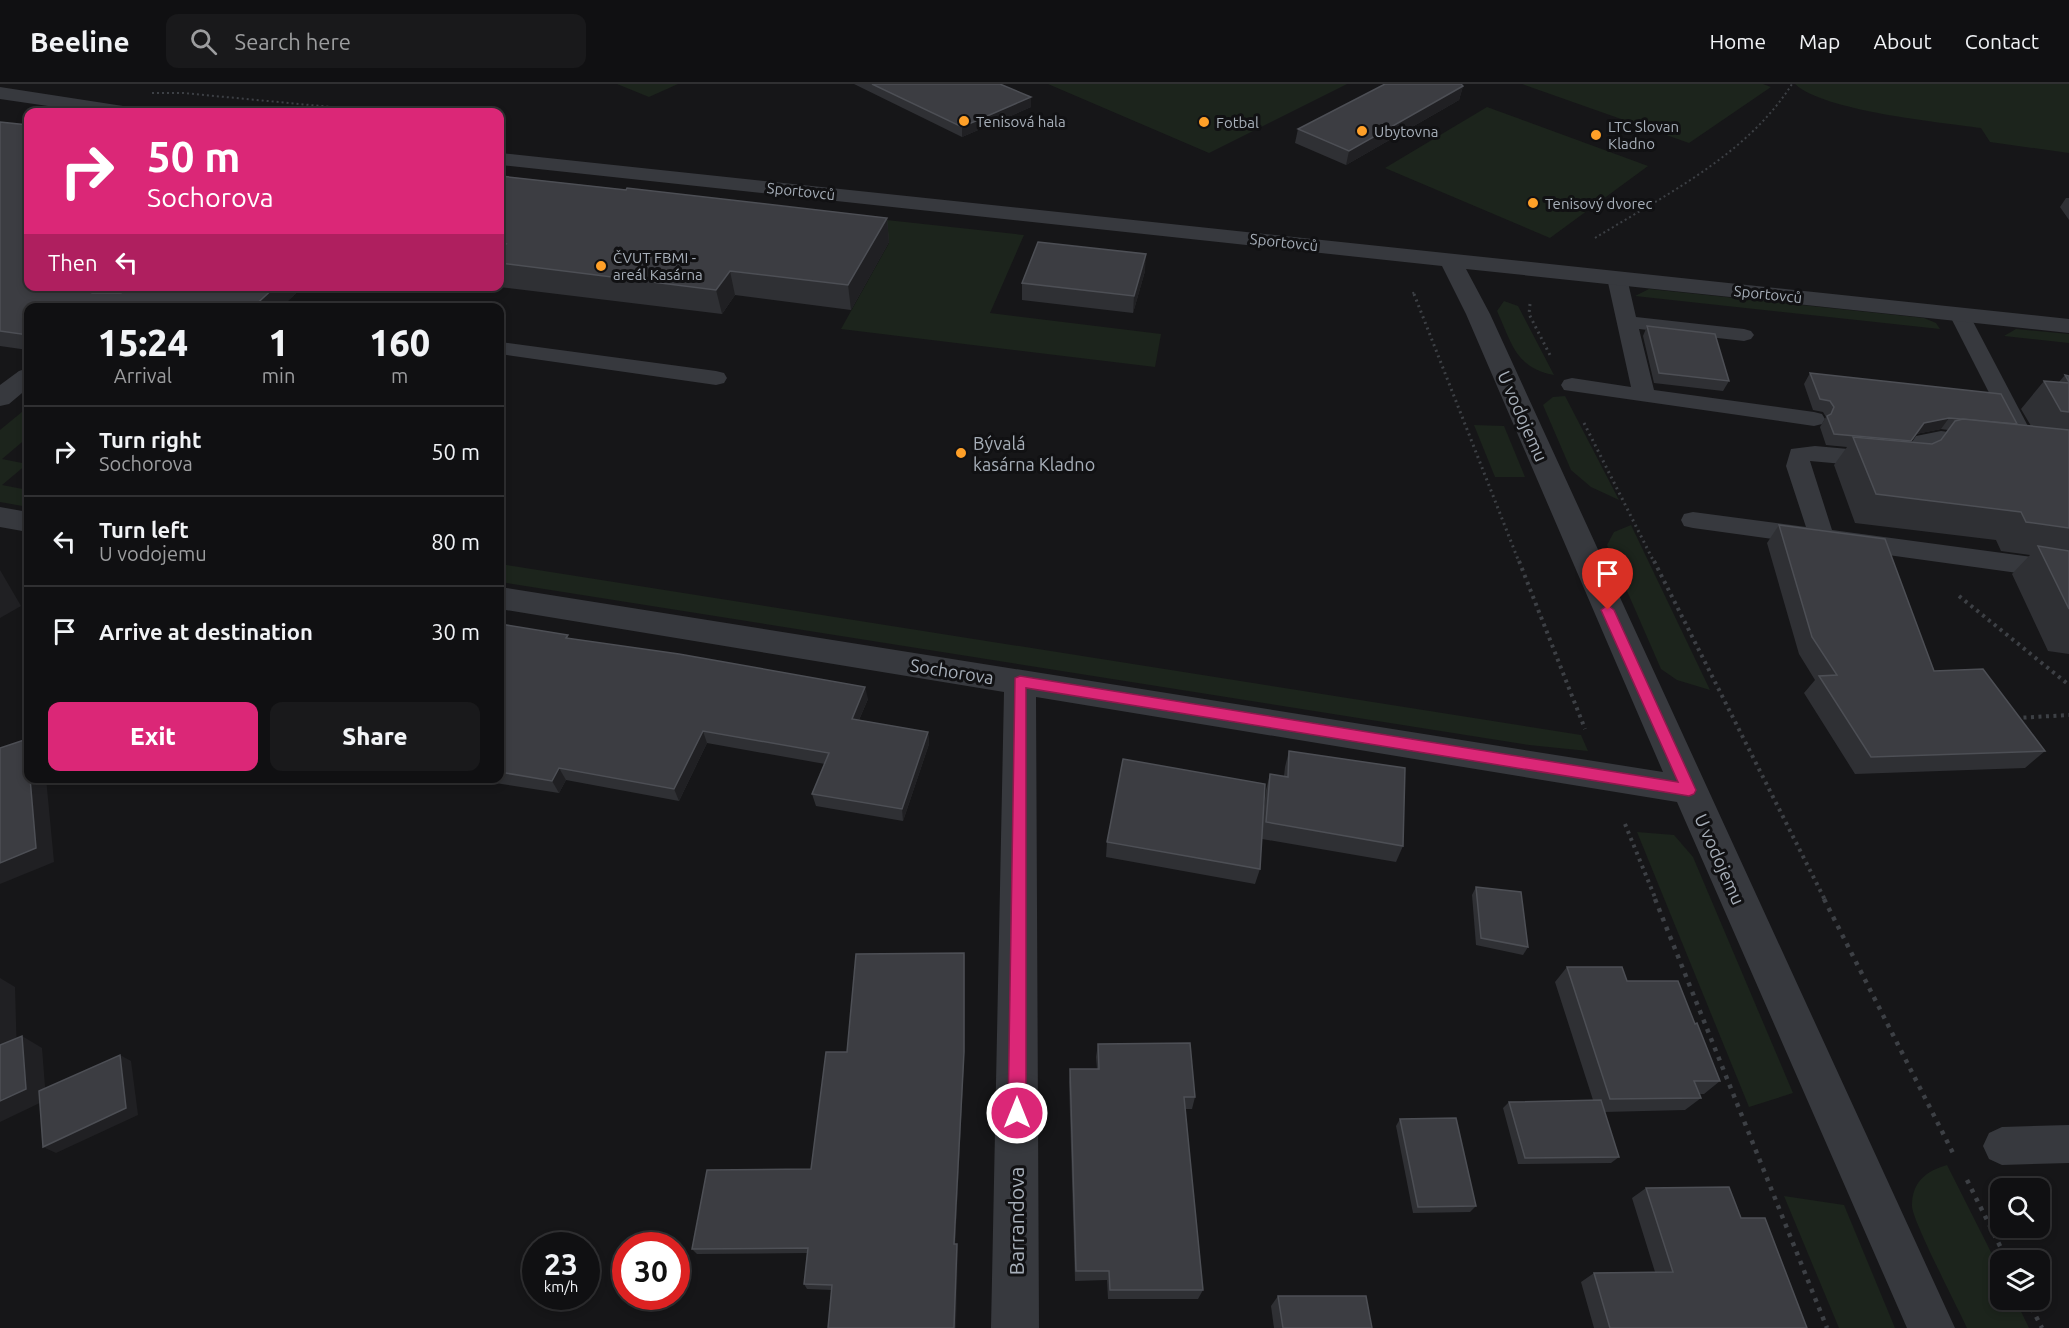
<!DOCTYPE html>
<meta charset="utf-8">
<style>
:root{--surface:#101012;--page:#19191b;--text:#f1f3f6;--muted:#9c9d9f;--line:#303032;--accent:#db2777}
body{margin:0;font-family:Ubuntu,sans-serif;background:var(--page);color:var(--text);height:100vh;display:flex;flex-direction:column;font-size:22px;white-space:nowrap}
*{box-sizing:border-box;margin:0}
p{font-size:20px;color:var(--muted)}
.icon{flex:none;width:33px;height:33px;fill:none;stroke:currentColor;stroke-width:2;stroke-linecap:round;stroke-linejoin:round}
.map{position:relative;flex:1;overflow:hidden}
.panel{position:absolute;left:24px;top:219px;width:480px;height:480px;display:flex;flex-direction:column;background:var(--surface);border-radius:12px;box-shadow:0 3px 9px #0003,0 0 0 2px var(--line)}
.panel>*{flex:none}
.top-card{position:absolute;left:24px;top:24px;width:480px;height:183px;border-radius:12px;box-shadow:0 3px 9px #0003,0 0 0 2px var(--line);background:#db2777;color:#fff;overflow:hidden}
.tools{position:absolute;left:1990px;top:1094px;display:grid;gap:12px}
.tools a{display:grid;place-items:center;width:60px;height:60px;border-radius:12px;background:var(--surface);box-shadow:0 3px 9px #0003,0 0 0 2px var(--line);font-size:30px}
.speed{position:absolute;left:522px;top:1148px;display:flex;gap:12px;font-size:30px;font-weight:700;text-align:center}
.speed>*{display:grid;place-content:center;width:78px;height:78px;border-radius:50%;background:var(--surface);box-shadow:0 3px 9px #0003,0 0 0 2px var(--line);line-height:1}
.speed small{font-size:15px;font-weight:400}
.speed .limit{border:9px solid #d22;background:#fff;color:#111}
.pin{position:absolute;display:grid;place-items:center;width:51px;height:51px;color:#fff;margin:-62px -26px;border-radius:50% 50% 50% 0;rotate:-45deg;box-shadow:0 0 6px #0007}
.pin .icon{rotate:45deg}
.me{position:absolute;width:66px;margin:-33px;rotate:0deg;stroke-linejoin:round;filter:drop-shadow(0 0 4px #0008)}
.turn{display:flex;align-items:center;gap:21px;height:126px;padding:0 24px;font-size:27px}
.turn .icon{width:78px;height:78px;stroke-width:2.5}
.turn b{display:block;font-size:42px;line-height:51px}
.then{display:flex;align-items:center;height:57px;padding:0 24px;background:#0003;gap:12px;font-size:22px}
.eta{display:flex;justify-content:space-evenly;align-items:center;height:102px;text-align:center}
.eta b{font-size:36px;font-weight:800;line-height:42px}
.action{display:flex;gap:12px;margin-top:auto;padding:12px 24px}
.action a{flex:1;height:69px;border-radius:12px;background:var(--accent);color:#fff;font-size:24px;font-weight:800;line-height:69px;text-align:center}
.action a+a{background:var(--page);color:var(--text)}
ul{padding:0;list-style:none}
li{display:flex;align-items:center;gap:18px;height:90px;padding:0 24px;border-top:2px solid var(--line)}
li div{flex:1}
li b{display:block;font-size:22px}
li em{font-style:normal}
header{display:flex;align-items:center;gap:36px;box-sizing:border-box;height:84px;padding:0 30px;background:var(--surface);border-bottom:2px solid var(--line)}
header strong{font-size:28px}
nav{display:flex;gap:33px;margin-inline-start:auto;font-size:21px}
.search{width:420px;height:54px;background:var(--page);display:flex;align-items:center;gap:15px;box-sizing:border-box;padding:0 21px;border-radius:12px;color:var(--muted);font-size:22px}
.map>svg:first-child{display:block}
.green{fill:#1c241c}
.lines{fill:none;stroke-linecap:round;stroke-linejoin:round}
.path-far3{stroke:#3d4045;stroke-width:2;stroke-dasharray:2 3;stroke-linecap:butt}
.path-far2{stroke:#3d4045;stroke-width:3;stroke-dasharray:2 4;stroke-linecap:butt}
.path-far1{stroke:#3d4045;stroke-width:4;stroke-dasharray:3 4.5;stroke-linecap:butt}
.path{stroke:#3d4045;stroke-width:4.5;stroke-dasharray:4 6;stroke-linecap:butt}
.lane{fill:#37393e;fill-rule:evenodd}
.street{fill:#37393e;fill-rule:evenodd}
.wall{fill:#2f3034;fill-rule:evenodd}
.shaded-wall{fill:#202023}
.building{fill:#3c3d42;stroke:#4d4f55;stroke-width:1.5}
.route{fill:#db2777;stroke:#8e194d;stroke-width:1.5}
.poi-dot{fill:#ffa028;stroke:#111113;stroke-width:2}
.labels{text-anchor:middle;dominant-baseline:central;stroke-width:6;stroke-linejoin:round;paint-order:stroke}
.far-poi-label{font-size:15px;fill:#a7afb9;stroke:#111113;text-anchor:start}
.far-street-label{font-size:15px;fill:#a7afb9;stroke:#111113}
.street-label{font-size:18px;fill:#a7afb9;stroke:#111113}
.poi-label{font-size:18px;fill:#a7afb9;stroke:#111113;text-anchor:start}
.near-street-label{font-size:21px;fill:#a7afb9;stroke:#111113}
</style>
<header>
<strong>Beeline</strong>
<div class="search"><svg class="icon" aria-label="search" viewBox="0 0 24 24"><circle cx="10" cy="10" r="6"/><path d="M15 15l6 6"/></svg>Search here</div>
<nav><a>Home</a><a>Map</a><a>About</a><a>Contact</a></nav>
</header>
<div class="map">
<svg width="2069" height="1244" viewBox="0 0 2069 1244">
<rect width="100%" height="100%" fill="#161618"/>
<!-- green -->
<g class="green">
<polygon points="617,0 678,0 649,13"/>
<polygon points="1048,0 1347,0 1209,69"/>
<polygon points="1522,0 1763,0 1771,3 1689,59"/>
<path d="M1795 0H2069V69L1990 58 1981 44C1938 38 1824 27 1795 0Z"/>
<polygon points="1487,23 1648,82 1550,154 1385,84"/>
<polygon points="500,94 1024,151 990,229 1161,250 1155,283 841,245 889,159"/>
<polygon points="1649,205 1924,234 1936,239 1940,245 1635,212"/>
<path d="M1504 217 1518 222 1554 291C1515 284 1512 259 1497 227Z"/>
<polygon points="2016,245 2069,250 2069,259 2004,252"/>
<polygon points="1565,312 1619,416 1591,403 1571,386 1543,321 1553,313"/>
<polygon points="28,323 28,353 2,375 27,380 2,401 28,406 28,423 0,418 0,346"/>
<polygon points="1474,341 1504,342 1525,393 1495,393"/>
<polygon points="1631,441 1710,606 1677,596 1661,585 1607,461 1614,448"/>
<polygon points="500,480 1581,651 1588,667 1529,661 500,498"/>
<polygon points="1637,748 1674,751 1693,773 1793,1009 1749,1023"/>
<path d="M1947 1081 2001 1188V1215H2015L2029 1244H1967C1958 1224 1912 1136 1912 1122 1912 1098 1926 1087 1947 1081Z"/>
<polygon points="1784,1112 1844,1121 1895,1244 1839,1244"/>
</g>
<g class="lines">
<!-- path-far3 -->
<g class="path-far3">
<polyline points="152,9 183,9 384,28"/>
<path d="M1595 154C1665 111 1747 71 1792 0"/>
<polyline points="1413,208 1414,211"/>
</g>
<!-- path-far2 -->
<g class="path-far2">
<polyline points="1414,210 1519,478"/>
<polyline points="1530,220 1529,230 1551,273"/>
<polyline points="1584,339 1654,478"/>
</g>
<!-- path-far1 -->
<g class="path-far1">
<polyline points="1519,477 1585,645"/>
<polyline points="1654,477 1825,816"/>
<polyline points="1959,512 2069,601"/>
<polyline points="2016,634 2069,631"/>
<polyline points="1625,740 1656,816"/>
</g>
<!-- path -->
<g class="path">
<polyline points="1655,815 1827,1244"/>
<polyline points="1824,815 1954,1071"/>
<polyline points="1967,1096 2007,1176"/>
<polyline points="2027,1215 2042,1244"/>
</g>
<!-- lane -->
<g class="lane">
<polygon points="1617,188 1624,190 1627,194 1636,233 1744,245 1751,247 1754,251 1751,255 1744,257 1639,245 1654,306 1814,328 1822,330 1825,335 1822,340 1814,342 1564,306 1561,301 1564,296 1572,294 1631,303 1607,194 1610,190"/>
<polygon points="1959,224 1966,226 1969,230 2030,346 2027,351 2011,351 2008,346 1949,230 1952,226"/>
<polygon points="500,258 716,287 724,289 727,294 724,299 716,301 500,270"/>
<path d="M1941 347 1987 353 1991 358 1987 363C1969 368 1950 360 1932 363L1918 383 1910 386 1810 377 1832 446 2069 478V496L1693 444 1684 442 1681 436 1684 430 1693 428 1806 443 1786 382 1791 365 1815 362 1904 370 1916 352Z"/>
<polygon points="2069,1041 2069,1079 2002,1081 1989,1075 1983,1062 1989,1049 2002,1043"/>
</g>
<!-- street -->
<g class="street">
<polygon points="0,3 123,22 133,28 89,28 0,15"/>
<polygon points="500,69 2069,235 2069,249 1466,185 1490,230 1955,1244 1907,1244 1677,718 1036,613 1039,1244 991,1244 1004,608 500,525 500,503 1663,688 1466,230 1442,182 500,81"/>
<polygon points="28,284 28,304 9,320 0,322 0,301 19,287"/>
<polygon points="0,423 28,428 28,448 0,443"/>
</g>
</g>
<!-- wall -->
<g class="wall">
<polygon points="854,0 1000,0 1031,13 1031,23 962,53"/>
<polygon points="1463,2 1459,16 1346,81 1295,59 1298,45"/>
<polygon points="0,38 28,202 124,202 117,209 121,209 129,202 304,202 280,224 28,224 28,266 0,262"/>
<polygon points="500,92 887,134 889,158 851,226 735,211 722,230 499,203 500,202"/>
<polygon points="2066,114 2069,114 2069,136 2060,123"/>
<polygon points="1145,187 1133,229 1022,216 1022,199"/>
<polygon points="1647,242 1729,297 1723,307 1654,299 1643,252"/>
<path d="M1810 289 2017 341 2031 342 2021 325 2044 297 2059 298 2065 291 2069 292V570L2048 567 2012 490 2030 471 2001 467 1996 456 1855 439 1834 381 1847 363 1826 361 1820 343 1826 333 1823 328 1813 326 1804 300ZM1941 345 1948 346 1940 357 1932 360 1910 358 1916 350Z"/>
<polygon points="1779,441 1934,587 2045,667 2025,684 1855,690 1804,609 1815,596 1799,570 1767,459"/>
<polygon points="500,540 868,615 859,636 928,648 929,660 903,737 816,722 812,710 825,680 707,659 679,717 566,696 559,709 489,698 487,694 500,694"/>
<polygon points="1289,667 1403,762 1396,778 1262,755 1260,785 1255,800 1106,773 1107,758 1263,731 1266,706 1270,690 1284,692 1285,683"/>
<polygon points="1476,803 1528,863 1523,871 1476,861 1472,811"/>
<polygon points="964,869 965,877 964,975 955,1160 958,1165 832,1206 807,1205 804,1200 807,1169 697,1170 692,1165 811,1085 847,968"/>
<polygon points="1567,883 1627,897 1695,940 1720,997 1704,1010 1700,1010 1701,1014 1685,1026 1604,1028 1619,1073 1611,1079 1518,1080 1503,1024 1509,1018 1593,1016 1555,898"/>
<polygon points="1098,960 1195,1013 1192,1025 1185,1025 1203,1206 1198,1215 1108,1215 1107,1196 1075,1197 1069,998 1070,985 1097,985 1096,973"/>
<polygon points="1400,1035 1476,1122 1470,1128 1413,1129 1396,1042"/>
<polygon points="1646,1104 1741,1134 1807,1244 1594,1244 1581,1198 1594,1189 1655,1188 1632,1114"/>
<polygon points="1278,1212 1372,1244 1274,1244 1271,1222"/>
</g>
<!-- shaded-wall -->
<g class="shaded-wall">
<polygon points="1463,2 1459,16 1346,81 1349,67"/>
<polygon points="1031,13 1031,23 962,53 962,43"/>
<polygon points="887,134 889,158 851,226 848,201"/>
<polygon points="1146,170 1145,187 1133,229 1134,212"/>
<polygon points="730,187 735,211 722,230 716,206"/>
<polygon points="96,202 124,202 103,222 92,209 92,206"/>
<polygon points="276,202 304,202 280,224 252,224"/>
<polygon points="1949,334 1941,345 1916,350 1924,339"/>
<polygon points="0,486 21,522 0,534"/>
<polygon points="865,603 868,615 854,647 852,635"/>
<polygon points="703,647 707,659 679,717 674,705"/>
<polygon points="928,648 929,660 903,737 902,725"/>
<polygon points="559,684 566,696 559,709 552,697"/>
<polygon points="30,694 46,694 54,778 0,800 0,779"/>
<polygon points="964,869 965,877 964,975 955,1165 954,1160"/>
<polygon points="0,894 15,903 17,975 0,966"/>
<polygon points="22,952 42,964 46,1016 0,1038 0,1017"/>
<polygon points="120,971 131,977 138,1031 56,1069 43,1063"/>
<polygon points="957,1160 958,1165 956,1244 954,1244"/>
</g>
<!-- building -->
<g class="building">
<polygon points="872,0 1000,0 1031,13 962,43"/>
<polygon points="1385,0 1461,0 1463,2 1349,67 1298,45"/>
<polygon points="0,38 28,41 28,202 96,202 92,206 92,209 121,209 129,202 276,202 252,224 28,224 28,251 0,247"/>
<polygon points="500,92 626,106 627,104 887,134 848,201 730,187 716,206 500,179 500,167 506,160 500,160"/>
<polygon points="1038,158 1146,170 1134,212 1022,199"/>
<polygon points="1647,242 1715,250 1729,297 1659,289"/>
<polygon points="1810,289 2001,310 2017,340 1949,334 1924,339 1911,357 1834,350 1827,332 1831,330 1834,323 1830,317 1820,315"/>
<polygon points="2065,291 2069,292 2069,298"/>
<polygon points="2044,297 2069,299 2069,328 2061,327"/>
<polygon points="1963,335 2069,346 2069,444 2026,438 2021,428 1876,410 1853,353 1932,360 1941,356 1955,337"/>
<polygon points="1779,441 1885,455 1934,587 1983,585 2045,667 1871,673 1819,592 1837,591 1812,553"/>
<polygon points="2038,462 2069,467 2069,525"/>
<polygon points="500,540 568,551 566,554 679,570 865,603 852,635 928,648 902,725 812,710 829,669 703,647 674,705 559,684 552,697 500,688 500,657 504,650 500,649"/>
<polygon points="27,655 28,676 28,694 30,694 36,764 0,779 0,664"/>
<polygon points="1289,667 1405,684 1403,762 1266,738 1270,690 1288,693"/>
<polygon points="1123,675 1265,700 1260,785 1107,758"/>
<polygon points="1476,803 1521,808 1528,863 1481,854"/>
<polygon points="964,869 964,968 954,1160 957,1160 954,1244 828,1244 832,1201 804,1200 808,1164 692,1165 707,1086 811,1085 826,968 847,968 856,870"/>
<polygon points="1567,883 1622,883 1627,897 1678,897 1695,940 1697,939 1720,997 1694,997 1701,1014 1610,1015"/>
<polygon points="22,952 26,1005 0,1017 0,961"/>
<polygon points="1190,959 1195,1013 1184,1013 1203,1206 1110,1206 1109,1187 1076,1187 1070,985 1099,985 1098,960"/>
<polygon points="120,971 126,1024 43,1063 39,1007"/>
<polygon points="1601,1016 1619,1073 1525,1074 1509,1018"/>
<polygon points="1456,1034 1476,1122 1418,1123 1400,1035"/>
<polygon points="1729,1103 1741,1134 1765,1134 1807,1244 1610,1244 1594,1189 1673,1188 1646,1104"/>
<polygon points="1278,1212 1366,1212 1372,1244 1283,1244"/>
</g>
<!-- route -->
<polygon class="route" points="1608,521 1614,526 1696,706 1694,710 1689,712 1026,604 1026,1029 1023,1035 1017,1037 1011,1035 1008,1029 1015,594 1020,592 1678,698 1601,526"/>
<!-- markers -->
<g class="poi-dot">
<circle cx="964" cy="37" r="6"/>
<circle cx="1204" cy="38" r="6"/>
<circle cx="1362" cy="47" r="6"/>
<circle cx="1596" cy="51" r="6"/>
<circle cx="1533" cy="119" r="6"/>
<circle cx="601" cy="182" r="6"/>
<circle cx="961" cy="369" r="6"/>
</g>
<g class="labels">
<!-- far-poi labels -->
<g class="far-poi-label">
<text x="976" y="37">Tenisová hala</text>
<text x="1216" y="38">Fotbal</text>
<text x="1608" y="42">LTC Slovan<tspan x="1608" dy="17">Kladno</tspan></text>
<text x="1374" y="47">Ubytovna</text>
<text x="1545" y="119">Tenisový dvorec</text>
<text x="613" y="173">ČVUT FBMI -<tspan x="613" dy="17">areál Kasárna</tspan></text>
</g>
<!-- far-street labels -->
<g class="far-street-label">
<text transform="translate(801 107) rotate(6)">Sportovců</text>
<text transform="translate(1284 158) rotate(6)">Sportovců</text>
<text transform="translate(1768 210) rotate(6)">Sportovců</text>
</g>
<!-- street labels -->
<g class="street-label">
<text transform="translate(1523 332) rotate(66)">U vodojemu</text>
<text transform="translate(952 587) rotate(9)">Sochorova</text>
<text transform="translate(1720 775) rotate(66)">U vodojemu</text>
</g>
<!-- poi labels -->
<g class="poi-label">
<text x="973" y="359">Bývalá<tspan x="973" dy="21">kasárna Kladno</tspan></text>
</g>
<!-- near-street labels -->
<g class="near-street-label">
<text transform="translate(1016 1137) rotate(-90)">Barrandova</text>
</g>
</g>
</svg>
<div class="tools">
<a><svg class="icon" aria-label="search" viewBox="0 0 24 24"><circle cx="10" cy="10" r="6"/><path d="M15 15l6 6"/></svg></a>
<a><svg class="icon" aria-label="layers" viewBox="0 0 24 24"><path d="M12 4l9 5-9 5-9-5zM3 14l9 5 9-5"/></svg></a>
</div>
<div class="speed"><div>23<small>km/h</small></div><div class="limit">30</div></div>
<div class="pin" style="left:1608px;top:526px;background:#d93025"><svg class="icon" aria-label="arrive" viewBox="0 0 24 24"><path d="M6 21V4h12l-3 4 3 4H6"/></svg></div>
<svg class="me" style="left:1017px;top:1029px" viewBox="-20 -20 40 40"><circle r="17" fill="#db2777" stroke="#fff" stroke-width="3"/><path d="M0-11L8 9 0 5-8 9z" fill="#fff"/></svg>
<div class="top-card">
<div class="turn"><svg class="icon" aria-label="right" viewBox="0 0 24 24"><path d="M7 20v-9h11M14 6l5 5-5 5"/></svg><div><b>50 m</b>Sochorova</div></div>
<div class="then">Then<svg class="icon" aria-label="left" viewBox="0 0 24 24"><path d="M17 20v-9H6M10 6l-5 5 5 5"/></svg></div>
</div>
<section class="panel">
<div class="eta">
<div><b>15:24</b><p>Arrival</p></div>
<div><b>1</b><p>min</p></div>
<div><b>160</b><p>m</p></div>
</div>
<ul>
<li><svg class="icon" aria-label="right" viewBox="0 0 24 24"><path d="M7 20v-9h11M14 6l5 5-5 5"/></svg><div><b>Turn right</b><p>Sochorova</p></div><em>50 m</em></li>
<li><svg class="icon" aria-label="left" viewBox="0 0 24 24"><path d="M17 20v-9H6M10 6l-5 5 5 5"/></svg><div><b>Turn left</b><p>U vodojemu</p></div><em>80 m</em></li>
<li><svg class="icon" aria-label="arrive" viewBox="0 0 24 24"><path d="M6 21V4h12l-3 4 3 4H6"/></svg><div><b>Arrive at destination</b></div><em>30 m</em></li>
</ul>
<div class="action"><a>Exit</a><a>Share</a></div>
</section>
</div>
